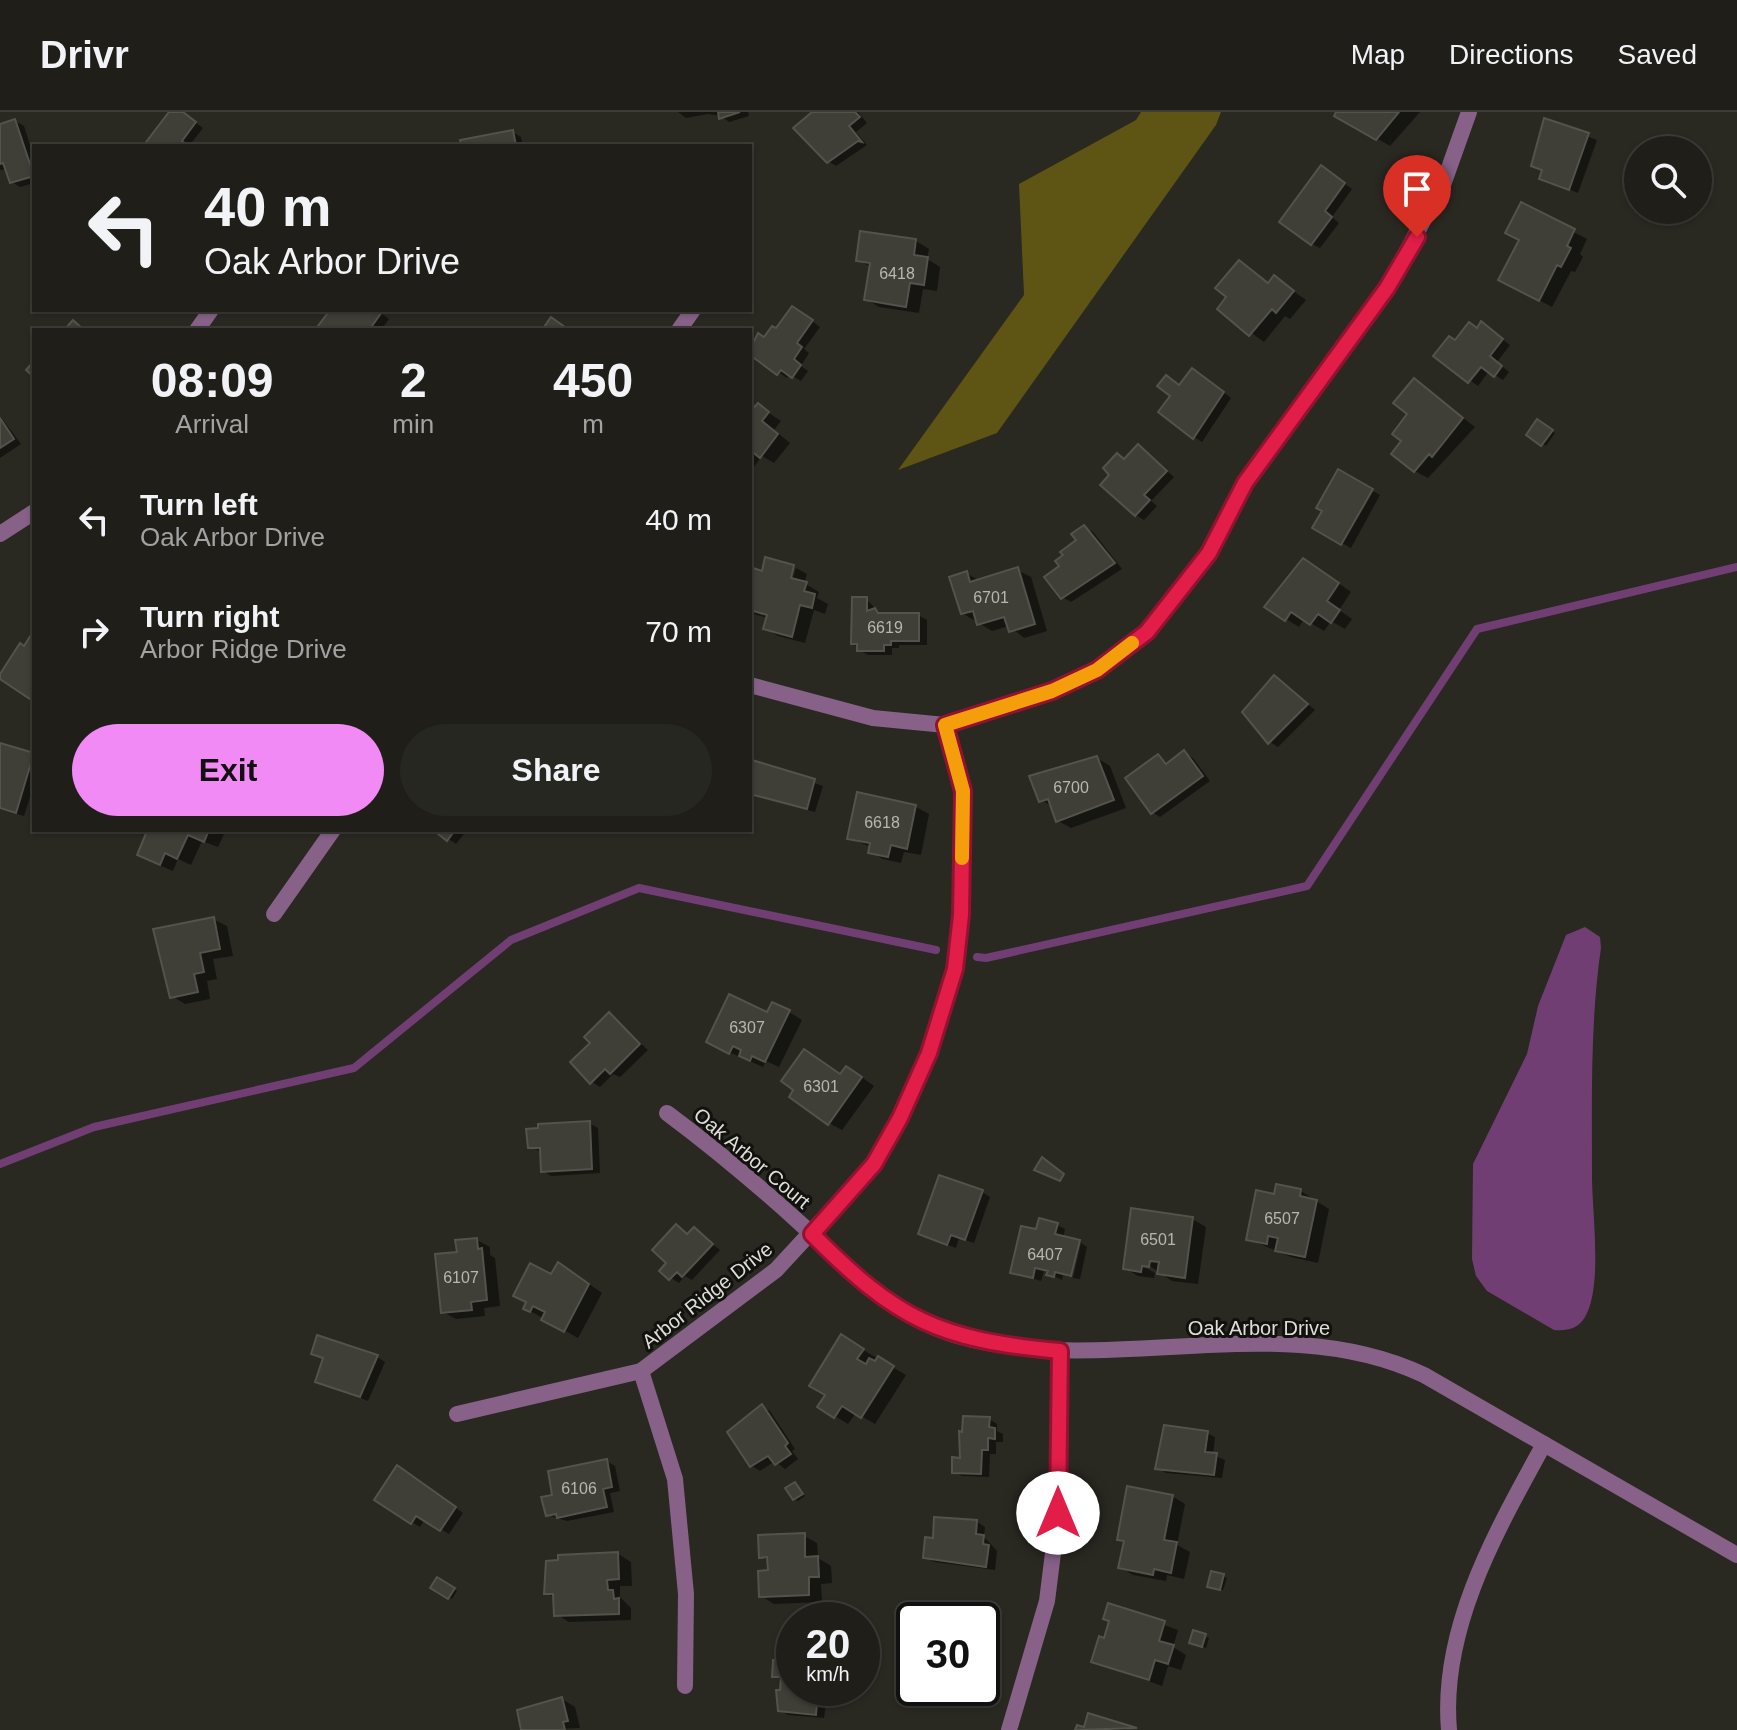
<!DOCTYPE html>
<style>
:root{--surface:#1f1e19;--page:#272722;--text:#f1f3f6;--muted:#a1a2a2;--line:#3c3c38;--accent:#f18af4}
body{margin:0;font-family:Arial,sans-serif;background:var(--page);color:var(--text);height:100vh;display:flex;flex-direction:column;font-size:30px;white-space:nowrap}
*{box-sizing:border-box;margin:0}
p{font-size:26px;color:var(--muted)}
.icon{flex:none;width:44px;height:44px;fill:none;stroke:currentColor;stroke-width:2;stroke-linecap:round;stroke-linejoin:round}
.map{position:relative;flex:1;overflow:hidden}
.drawer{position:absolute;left:32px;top:216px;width:720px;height:504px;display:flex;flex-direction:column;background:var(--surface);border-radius:0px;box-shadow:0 2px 6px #0004,0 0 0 2px var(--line)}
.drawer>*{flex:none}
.hud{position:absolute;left:32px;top:32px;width:720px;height:168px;border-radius:0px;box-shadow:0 2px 6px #0004,0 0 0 2px var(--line);background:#1f1e19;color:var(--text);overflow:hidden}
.buttons{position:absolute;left:1624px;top:24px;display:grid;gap:16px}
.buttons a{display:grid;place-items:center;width:88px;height:88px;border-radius:50%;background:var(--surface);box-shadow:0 2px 6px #0004,0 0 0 2px var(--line);font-size:40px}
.speed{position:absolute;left:776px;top:1490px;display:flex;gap:16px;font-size:40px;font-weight:700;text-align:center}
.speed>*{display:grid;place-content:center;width:104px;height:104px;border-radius:50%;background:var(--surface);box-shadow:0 2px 6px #0004,0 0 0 2px var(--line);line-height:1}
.speed small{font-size:20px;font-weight:400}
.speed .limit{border:4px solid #111;border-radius:12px;background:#fff;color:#111}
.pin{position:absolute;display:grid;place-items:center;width:68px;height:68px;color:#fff;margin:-82px -34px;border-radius:50% 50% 50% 0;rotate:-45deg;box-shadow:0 0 8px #0007}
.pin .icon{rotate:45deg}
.me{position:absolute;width:88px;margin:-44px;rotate:0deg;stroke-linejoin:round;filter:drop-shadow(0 0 6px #0008)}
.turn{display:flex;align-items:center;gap:28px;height:168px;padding:0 40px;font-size:36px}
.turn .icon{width:104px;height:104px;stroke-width:2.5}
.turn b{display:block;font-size:56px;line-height:68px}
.eta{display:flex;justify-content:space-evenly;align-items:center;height:136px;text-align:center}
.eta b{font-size:48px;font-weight:800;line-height:56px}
.button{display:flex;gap:16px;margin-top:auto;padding:16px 40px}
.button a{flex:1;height:92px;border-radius:48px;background:var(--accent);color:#111;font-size:32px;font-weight:800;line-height:92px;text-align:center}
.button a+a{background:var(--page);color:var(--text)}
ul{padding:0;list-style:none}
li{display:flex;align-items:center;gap:24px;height:112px;padding:0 40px}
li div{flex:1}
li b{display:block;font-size:30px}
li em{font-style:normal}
header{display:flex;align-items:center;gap:48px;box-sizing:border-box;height:112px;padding:0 40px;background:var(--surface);border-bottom:2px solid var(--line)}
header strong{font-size:38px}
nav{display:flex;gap:44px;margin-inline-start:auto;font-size:28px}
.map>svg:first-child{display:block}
.forest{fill:#5e5413}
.water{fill:#713e73}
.shadow{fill:#0007}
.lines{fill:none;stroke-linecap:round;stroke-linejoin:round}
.stream{stroke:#713e73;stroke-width:8}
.building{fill:#3f3e37;stroke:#53524b;stroke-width:2}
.minor{stroke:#876188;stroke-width:16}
.route-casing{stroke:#92132f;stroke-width:20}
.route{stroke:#e11d48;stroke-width:14}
.slow{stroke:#f59e0b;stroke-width:14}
.labels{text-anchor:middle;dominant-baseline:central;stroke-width:6;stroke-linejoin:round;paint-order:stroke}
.number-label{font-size:16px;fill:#b7b6b1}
.street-label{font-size:20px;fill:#dfdeda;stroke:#11110e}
</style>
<header>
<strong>Drivr</strong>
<nav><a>Map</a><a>Directions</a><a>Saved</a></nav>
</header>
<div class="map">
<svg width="1737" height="1618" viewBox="0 0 1737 1618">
<rect width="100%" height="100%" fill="#292821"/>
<!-- forest -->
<polygon class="forest" points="1141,0 1221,0 1216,13 997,321 898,358 1024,183 1019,72 1136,8"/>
<!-- water -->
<path class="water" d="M1585 815 1600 825 1601 836C1590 910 1592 990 1592 1064 1592 1099 1603 1175 1585 1205 1578 1217 1567 1219 1554 1218L1487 1179 1476 1164 1472 1147 1473 1052 1527 942 1538 894 1566 823Z"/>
<!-- shadow -->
<g class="shadow">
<polygon points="171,0 181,0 203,16 189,34 146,34"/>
<polygon points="748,0 749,4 729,10 721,4 708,2 686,6 678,0"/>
<polygon points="812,0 858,0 867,11 856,20 867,33 836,54 828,49 796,16"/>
<polygon points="1339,0 1420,0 1390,34 1337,3"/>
<polygon points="1545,8 1597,28 1578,81 1541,66 1543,59 1533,54"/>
<polygon points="15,9 24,14 34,46 34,71 20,75 12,70 7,57 0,58 0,14"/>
<polygon points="513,20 521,25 523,34 463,34"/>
<polygon points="1329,60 1352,77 1332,105 1339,111 1320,136 1312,132"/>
<polygon points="1522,93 1587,127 1580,142 1583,145 1575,160 1571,159 1552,195 1514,175"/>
<polygon points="916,129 929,137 927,147 940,155 937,179 923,177 919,201 879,195 866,187 871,155 858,148"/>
<polygon points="1239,150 1270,172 1275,166 1306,188 1290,207 1285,204 1264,230 1219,197 1229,185"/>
<polygon points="332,198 377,198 389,207 381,218 318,218"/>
<polygon points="801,201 820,215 804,237 809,241 801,254 808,259 801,269 789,262 787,266 750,241"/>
<polygon points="1490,217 1510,233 1497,250 1509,260 1503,268 1489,259 1478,274 1436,244 1478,218"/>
<polygon points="1201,263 1231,286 1202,330 1194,325 1180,275"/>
<polygon points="1414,268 1475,315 1428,366 1415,359 1404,329"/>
<polygon points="758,294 781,309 774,318 790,331 774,351 762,344 750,360 750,299 753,302"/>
<polygon points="0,304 21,332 0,346"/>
<polygon points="1538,309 1555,321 1546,334 1529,323"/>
<polygon points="1138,334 1174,365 1151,389 1157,394 1144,408 1136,403 1126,348"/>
<polygon points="1338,359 1380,383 1351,436 1315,416"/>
<polygon points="1084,415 1093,420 1122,457 1071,490 1062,485 1061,454 1058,449 1070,432 1079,429"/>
<polygon points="767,447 794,455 790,476 796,456 807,462 804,471 819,480 817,486 828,492 825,502 814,498 805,531 778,524 765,516 768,506 750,501 750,457 763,461"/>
<polygon points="1317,456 1351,480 1339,498 1352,507 1345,517 1331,509 1324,519 1304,507 1299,515 1286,507"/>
<polygon points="1017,458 1031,465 1047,519 1024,526 1009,514 992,519 962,501 966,461 980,469"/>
<polygon points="866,487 882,503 918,503 927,508 927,533 899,533 899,536 892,536 892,543 868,543 859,538 853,531"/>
<polygon points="1283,571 1315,598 1278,635 1270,630"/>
<polygon points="0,633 34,644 34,672 24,704 0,697"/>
<polygon points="1184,641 1193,646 1210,669 1160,705 1152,700 1158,644 1169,652"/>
<polygon points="1097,646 1110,654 1126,696 1071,716 1058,709 1053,695 1041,688"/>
<polygon points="753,650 823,674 815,700 750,682"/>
<polygon points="916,695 929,702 921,743 904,740 901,751 883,747 870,740 871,735 849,726"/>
<polygon points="148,718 226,718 218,735 202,729 191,753 178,747 173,759 152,750"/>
<polygon points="436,718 467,718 456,732"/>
<polygon points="213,807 227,814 233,844 213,847 217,867 207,869 210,887 185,892 172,884"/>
<polygon points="789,900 802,908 779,955 766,949 763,955 722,937 768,903"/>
<polygon points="609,903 648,938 620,965 613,962 600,975 592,970 593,931"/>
<polygon points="841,964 860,964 874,974 842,1018 829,1011"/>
<polygon points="589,1011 598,1016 600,1061 551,1064 543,1059 542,1040 530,1035"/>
<polygon points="1301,1079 1329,1097 1318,1151 1291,1145 1248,1127 1276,1084"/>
<polygon points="982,1080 990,1085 974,1131 959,1126 956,1136 929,1126"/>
<polygon points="1192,1107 1206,1115 1198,1172 1172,1169 1141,1148 1139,1152 1155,1161 1154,1166 1138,1164 1125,1156"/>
<polygon points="1057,1113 1065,1117 1063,1126 1077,1129 1069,1165 1063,1163 1062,1168 1044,1159 1041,1169 1012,1160 1038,1120"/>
<polygon points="676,1115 689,1123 695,1118 720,1138 692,1168 685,1164 679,1171 671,1166 669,1151"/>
<polygon points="477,1128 490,1135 490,1143 495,1146 500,1194 484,1196 485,1204 456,1207 443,1200 459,1142"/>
<polygon points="1081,1131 1087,1135 1080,1167 1073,1166"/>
<polygon points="572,1160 602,1181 578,1226 525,1196 552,1165"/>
<polygon points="841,1225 906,1263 875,1312 856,1301 848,1312 820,1295 828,1283"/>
<polygon points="313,1242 377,1245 385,1250 368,1289 317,1269 325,1247"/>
<polygon points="762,1295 770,1299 795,1337 792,1339 798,1347 785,1357 775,1349 760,1359 752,1354"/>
<polygon points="989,1307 997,1312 997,1319 1003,1322 1003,1330 996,1330 996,1342 990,1342 989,1365 962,1364 954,1360 962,1348 964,1322"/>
<polygon points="1207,1321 1215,1325 1213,1343 1225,1348 1222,1366 1166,1361 1158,1356"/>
<polygon points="606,1349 615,1354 620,1379 610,1381 614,1400 567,1409 547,1403 555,1385"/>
<polygon points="406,1360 463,1401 449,1422 425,1407 420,1415 377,1388"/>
<polygon points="795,1372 805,1384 798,1389 795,1387"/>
<polygon points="1172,1384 1185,1392 1177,1433 1190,1440 1184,1467 1167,1463 1166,1469 1133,1463 1120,1455 1125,1431 1119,1427"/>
<polygon points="977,1410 985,1415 984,1425 997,1439 995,1458 934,1450 925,1445 935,1428"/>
<polygon points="804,1424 817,1431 818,1446 831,1454 832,1471 821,1472 822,1490 774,1492 761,1484 770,1460 769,1449 761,1444"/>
<polygon points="618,1442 631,1450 632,1474 620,1474 620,1485 631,1496 631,1508 569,1510 556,1502 555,1486 546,1481"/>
<polygon points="1223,1464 1227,1466 1223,1478 1212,1476"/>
<polygon points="438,1467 457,1479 452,1487 433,1475"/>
<polygon points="1109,1493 1178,1518 1173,1535 1186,1543 1181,1558 1168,1554 1162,1574 1093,1549 1111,1509"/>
<polygon points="1194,1521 1209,1526 1206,1536 1195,1532"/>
<polygon points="794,1550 794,1576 839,1576 839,1584 827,1583 824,1606 788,1603 780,1598 782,1568 774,1563"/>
<polygon points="562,1587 575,1595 580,1616 524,1618"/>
<polygon points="1089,1604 1129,1618 1077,1618 1085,1617"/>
</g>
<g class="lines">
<!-- stream -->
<g class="stream">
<polyline points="977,845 986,846 1307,774 1477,517 1737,455"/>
<polyline points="0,1052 94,1015 354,956 511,828 639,776 936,838"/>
</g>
</g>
<!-- building -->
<g class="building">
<polygon points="169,0 183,0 196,10 182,29 189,34 143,34"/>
<polygon points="718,0 740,0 719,7"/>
<polygon points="812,0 855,0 860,5 849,14 862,30 858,29 827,51 793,16"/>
<polygon points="1336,0 1399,0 1376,28 1334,4"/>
<polygon points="1544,6 1589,21 1569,78 1539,67 1542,58 1531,54"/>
<polygon points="15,7 34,64 10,71 3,51 0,52 0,12"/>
<polygon points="513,18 516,34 461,34 460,28"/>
<polygon points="1321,53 1345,71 1325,99 1332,105 1311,133 1279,110"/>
<polygon points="1521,90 1575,117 1567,134 1571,136 1561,155 1557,153 1539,189 1498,168 1519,128 1505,121"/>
<polygon points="860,119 916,127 914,143 928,145 924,173 910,171 906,195 864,188 870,151 856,149"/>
<polygon points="1239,148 1268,171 1274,163 1294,179 1276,201 1272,197 1249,224 1217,197 1226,185 1215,176"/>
<polygon points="792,194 813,208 797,231 802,235 794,247 801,253 792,266 781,258 777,263 750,243 750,237 758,221 764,225 772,214 776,216"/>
<polygon points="330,198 379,198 382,200 369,218 315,218"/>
<polygon points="551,205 569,218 542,218"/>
<polygon points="73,208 84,218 64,218"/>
<polygon points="1481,209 1503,227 1490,244 1502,254 1494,265 1481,255 1468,271 1433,244 1449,224 1455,228 1469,210 1477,216"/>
<polygon points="34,249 34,265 26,258"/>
<polygon points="1192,256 1224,280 1193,327 1158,300 1170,284 1157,274 1166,263 1179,273"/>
<polygon points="1414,266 1463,306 1432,345 1429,342 1414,360 1391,342 1401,329 1392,322 1407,302 1393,291"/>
<polygon points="758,291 769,300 762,309 778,322 760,346 750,338 750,300"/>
<polygon points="0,306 14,327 0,336"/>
<polygon points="1537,307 1553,318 1541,334 1526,323"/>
<polygon points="1138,332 1167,359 1144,383 1150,388 1135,404 1100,373 1109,363 1103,356 1117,341 1124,347"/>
<polygon points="1338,357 1373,377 1341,433 1312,416 1322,399 1316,396"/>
<polygon points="1084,413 1115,451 1061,487 1044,465 1059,454 1055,449 1063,443 1060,440 1076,428 1071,422"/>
<polygon points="765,445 794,453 791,466 807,470 804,479 815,482 812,496 800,493 792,525 763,517 767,503 750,498 750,455 762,459"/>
<polygon points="1303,446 1339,471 1327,489 1340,498 1331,511 1318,502 1310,513 1291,500 1285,509 1264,495"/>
<polygon points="1018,455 1035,512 1009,520 1004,505 977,513 973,499 961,502 949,465 967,459 970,470"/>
<polygon points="852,485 867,485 867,499 875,496 878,501 919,501 919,529 891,529 891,533 884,533 884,539 857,539 857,532 851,532"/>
<polygon points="34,518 34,581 30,587 0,567 0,562 20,531 24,534"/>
<polygon points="1274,563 1308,592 1268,632 1242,600"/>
<polygon points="0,631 34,641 16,701 0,696"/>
<polygon points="1184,638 1203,664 1151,702 1125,666 1158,642 1166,652"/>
<polygon points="1097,644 1114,688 1056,710 1048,687 1039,690 1029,664"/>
<polygon points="752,648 815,667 807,697 750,682"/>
<polygon points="857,680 916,693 907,737 891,733 888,745 868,741 870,731 847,727"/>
<polygon points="145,718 209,718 204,730 188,723 177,747 165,741 160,753 137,743 147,719"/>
<polygon points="433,718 455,718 447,729"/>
<polygon points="214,805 220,837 200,841 204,860 194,862 198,880 170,886 153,817"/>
<polygon points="729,882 767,900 772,890 790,898 765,950 752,944 750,949 739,944 741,938 733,934 729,942 706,930"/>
<polygon points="609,900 640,932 610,962 605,957 590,972 570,950 590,931 584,925"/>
<polygon points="804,937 840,962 846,954 862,965 828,1013 789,985 793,978 781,969"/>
<polygon points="590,1009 592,1057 541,1060 540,1036 528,1036 526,1017 538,1016 538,1012"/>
<polygon points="1042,1045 1064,1062 1060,1069 1034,1058"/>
<polygon points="939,1063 983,1078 965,1128 951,1123 947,1133 918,1122"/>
<polygon points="1276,1072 1301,1077 1300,1084 1317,1088 1305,1145 1275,1139 1278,1126 1268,1124 1267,1132 1246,1128 1256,1078 1274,1082"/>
<polygon points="1131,1096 1193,1105 1185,1166 1157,1162 1159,1150 1150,1149 1149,1155 1142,1154 1141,1160 1123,1157"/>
<polygon points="1039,1106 1058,1111 1055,1122 1080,1128 1071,1164 1055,1160 1054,1165 1046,1163 1048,1159 1035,1156 1033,1166 1010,1161 1021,1114 1036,1117"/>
<polygon points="676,1112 687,1122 694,1115 713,1132 682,1165 677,1160 669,1168 659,1159 666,1151 652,1138"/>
<polygon points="477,1126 478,1137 482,1136 487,1188 471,1190 472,1198 441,1201 435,1142 457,1140 455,1128"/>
<polygon points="558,1150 589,1172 564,1220 541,1208 545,1200 533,1194 530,1200 523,1197 526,1190 513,1184 530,1151 551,1162"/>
<polygon points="841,1222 864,1237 857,1247 866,1252 869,1246 875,1249 878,1244 894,1254 861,1306 842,1294 834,1306 817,1295 825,1283 809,1274"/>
<polygon points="317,1223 378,1243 360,1285 315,1270 323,1246 311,1242"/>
<polygon points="762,1292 788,1331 785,1334 791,1342 775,1353 768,1344 750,1355 727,1320"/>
<polygon points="963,1304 990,1305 989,1315 995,1316 995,1327 988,1326 988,1338 982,1338 981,1362 952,1361 952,1345 960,1346 959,1319 962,1320"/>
<polygon points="1164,1313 1208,1319 1205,1340 1217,1341 1214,1363 1155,1357"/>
<polygon points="607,1347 612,1375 603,1377 607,1395 557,1406 556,1402 546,1404 541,1385 552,1383 548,1359"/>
<polygon points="397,1353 456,1395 440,1419 416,1404 411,1412 374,1388"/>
<polygon points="795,1370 803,1382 793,1388 785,1376"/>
<polygon points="1127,1374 1173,1383 1164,1428 1177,1430 1171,1461 1154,1457 1153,1463 1118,1456 1124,1429 1117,1428"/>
<polygon points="934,1405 977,1408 976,1422 984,1423 983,1432 989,1433 986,1455 923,1446 925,1425 933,1426"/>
<polygon points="805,1421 805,1445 818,1444 819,1465 809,1465 809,1483 759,1485 758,1459 768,1458 767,1445 759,1446 758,1423"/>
<polygon points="618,1440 619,1467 607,1468 608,1478 613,1478 614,1487 619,1486 619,1502 554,1504 553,1482 544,1482 546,1449 558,1448 558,1443"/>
<polygon points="1211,1459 1224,1462 1220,1478 1207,1475"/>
<polygon points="437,1465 455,1476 448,1487 430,1476"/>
<polygon points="1108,1491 1165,1509 1159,1529 1174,1533 1168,1552 1155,1548 1149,1568 1091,1550 1099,1524 1104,1526 1109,1509 1103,1507"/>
<polygon points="1193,1518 1206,1522 1202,1535 1189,1531"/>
<polygon points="914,1526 914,1563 895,1554 901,1534 911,1537"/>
<polygon points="778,1544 794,1548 794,1576 831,1576 831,1580 818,1579 816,1603 778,1599 776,1578 780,1578 781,1565 772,1565 773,1548 778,1548"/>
<polygon points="562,1585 568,1609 563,1610 565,1618 521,1618 517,1598"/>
<polygon points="1088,1601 1137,1616 1075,1618 1077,1613 1084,1615"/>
</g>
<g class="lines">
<!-- minor -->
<g class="minor">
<polyline points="197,218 211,198"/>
<polyline points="679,218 693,198"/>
<polyline points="0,422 34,400"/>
<polyline points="750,573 873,606 945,613 1052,579 1097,558 1147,520 1209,441 1245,371 1387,176 1444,70 1469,0"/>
<polyline points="274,802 333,718"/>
<path d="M667 1001C714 1036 758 1073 802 1113 852 1158 890 1204 958 1224 1110 1267 1279 1194 1424 1263L1737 1443"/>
<polyline points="641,1259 675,1367 686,1482 685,1574"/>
<polyline points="457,1302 641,1259 776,1158 874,1052 900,1006 929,941 955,857 961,803 963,679 945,613"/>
<polyline points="1009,1618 1047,1489 1058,1401 1060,1239"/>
<path d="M1449 1618C1440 1516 1497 1418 1544 1332"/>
</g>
</g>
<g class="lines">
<defs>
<path id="route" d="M1058 1401 1060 1239C939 1228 897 1208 812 1122L874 1052 900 1006 929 941 955 857 961 803 963 679 945 613 1052 579 1097 558 1147 520 1209 441 1245 371 1387 176 1417 125"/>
</defs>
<!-- route casing -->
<use href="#route" class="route-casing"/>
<!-- route -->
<use href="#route" class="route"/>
<!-- slow -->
<polyline class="slow" points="962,746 963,679 945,613 1052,579 1097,558 1132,531"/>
</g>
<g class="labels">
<!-- number labels -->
<g class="number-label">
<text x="897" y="161">6418</text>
<text x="991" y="485">6701</text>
<text x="885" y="515">6619</text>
<text x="1071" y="675">6700</text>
<text x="882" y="710">6618</text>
<text x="747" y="915">6307</text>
<text x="821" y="974">6301</text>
<text x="1282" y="1106">6507</text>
<text x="1158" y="1127">6501</text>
<text x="1045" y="1142">6407</text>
<text x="461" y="1165">6107</text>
<text x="579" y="1376">6106</text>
</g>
<!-- street labels -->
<g class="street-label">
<text transform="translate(752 1046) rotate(40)">Oak Arbor Court</text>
<text transform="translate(707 1183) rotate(-38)">Arbor Ridge Drive</text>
<text x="1259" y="1216">Oak Arbor Drive</text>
</g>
</g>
</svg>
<div class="buttons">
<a><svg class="icon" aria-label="search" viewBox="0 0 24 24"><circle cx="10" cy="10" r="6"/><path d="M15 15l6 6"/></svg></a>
</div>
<div class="speed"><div>20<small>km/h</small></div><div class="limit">30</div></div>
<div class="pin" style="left:1417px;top:125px;background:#d93025"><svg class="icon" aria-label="arrive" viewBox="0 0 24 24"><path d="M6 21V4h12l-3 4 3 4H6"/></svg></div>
<svg class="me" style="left:1058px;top:1401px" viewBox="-20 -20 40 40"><circle r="19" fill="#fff"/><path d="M0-13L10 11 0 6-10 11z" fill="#e11d48"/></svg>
<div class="hud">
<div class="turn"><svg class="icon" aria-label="left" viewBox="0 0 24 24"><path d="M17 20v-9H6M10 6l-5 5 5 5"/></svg><div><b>40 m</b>Oak Arbor Drive</div></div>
</div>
<section class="drawer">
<div class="eta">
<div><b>08:09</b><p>Arrival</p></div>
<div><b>2</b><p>min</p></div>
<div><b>450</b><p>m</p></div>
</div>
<ul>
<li><svg class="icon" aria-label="left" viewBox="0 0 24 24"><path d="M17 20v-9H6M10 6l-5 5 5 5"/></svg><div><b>Turn left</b><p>Oak Arbor Drive</p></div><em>40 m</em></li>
<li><svg class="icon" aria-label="right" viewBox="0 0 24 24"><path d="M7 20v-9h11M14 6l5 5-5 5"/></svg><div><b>Turn right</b><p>Arbor Ridge Drive</p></div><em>70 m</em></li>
</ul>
<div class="button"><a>Exit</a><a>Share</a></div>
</section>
</div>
